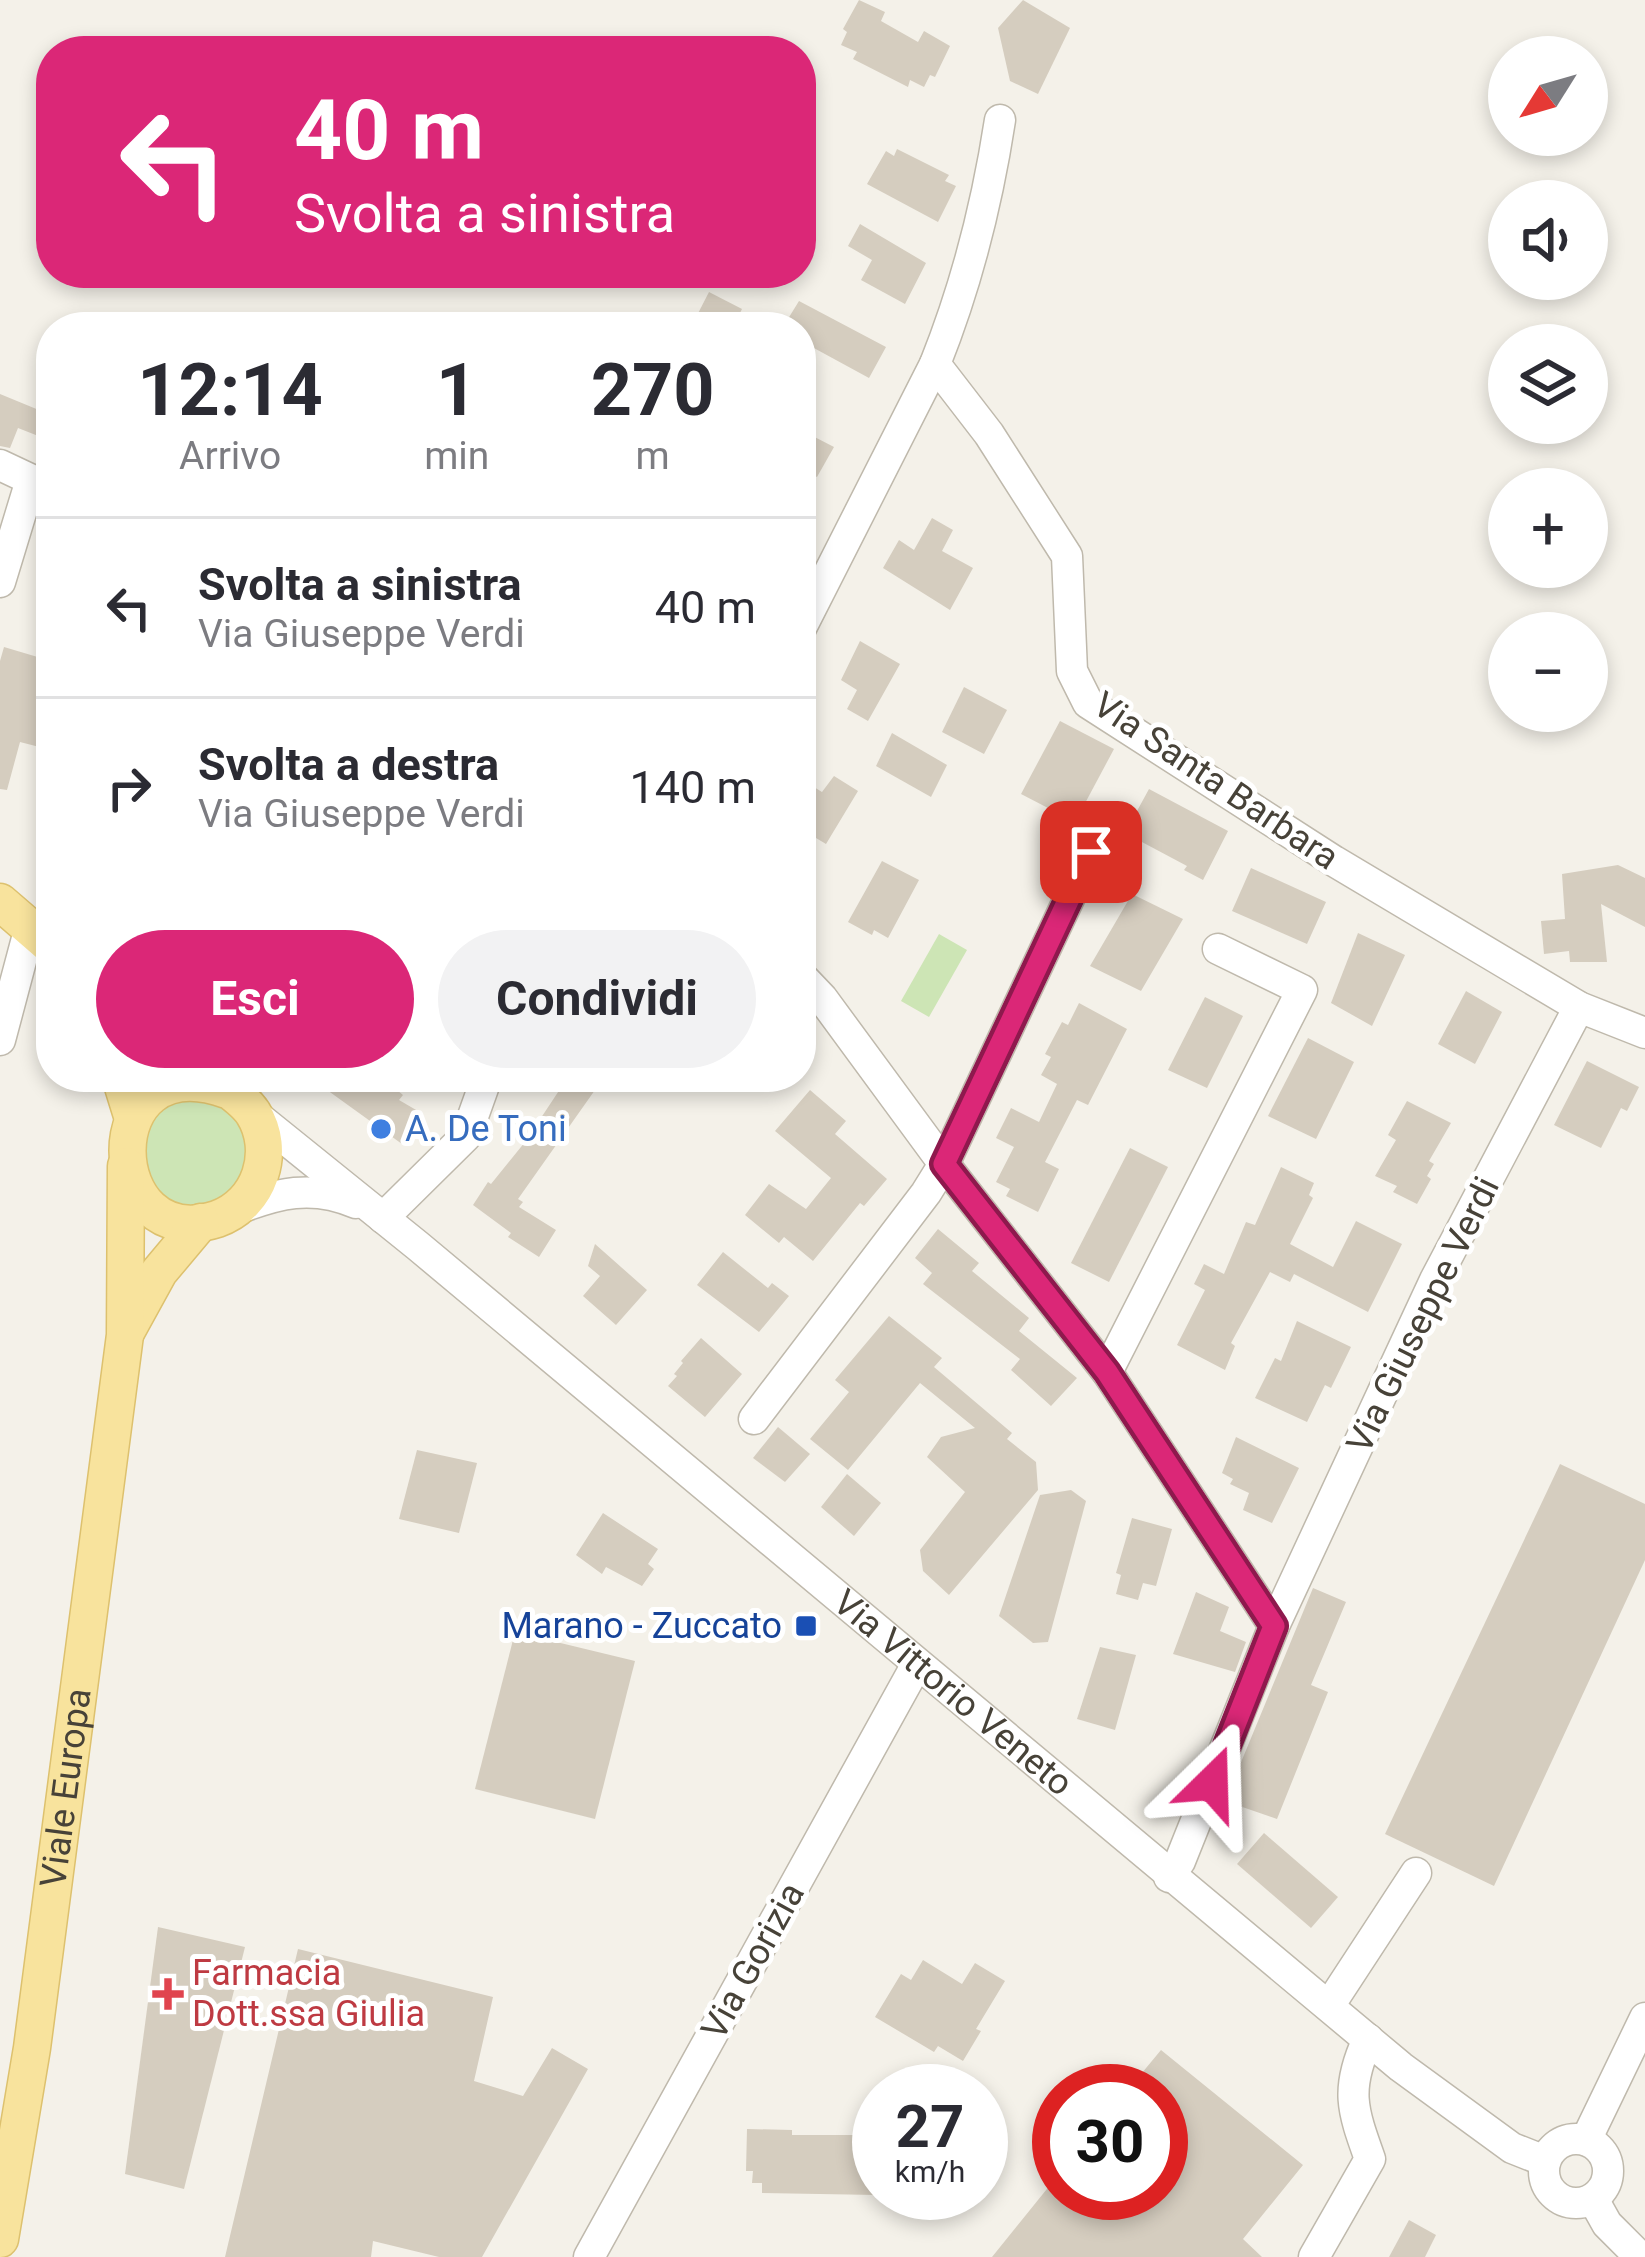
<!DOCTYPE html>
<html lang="it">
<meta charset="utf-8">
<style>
:root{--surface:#fff;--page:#f2f2f3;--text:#2b2b33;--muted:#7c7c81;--line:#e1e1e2;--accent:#db2777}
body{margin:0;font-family:Roboto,sans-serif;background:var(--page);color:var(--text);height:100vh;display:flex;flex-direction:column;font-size:45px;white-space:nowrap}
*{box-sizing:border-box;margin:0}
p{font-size:39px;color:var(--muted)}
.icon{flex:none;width:66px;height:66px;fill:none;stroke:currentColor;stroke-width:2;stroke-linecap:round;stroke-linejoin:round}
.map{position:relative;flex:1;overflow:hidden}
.side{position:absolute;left:36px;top:312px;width:780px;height:780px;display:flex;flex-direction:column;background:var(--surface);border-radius:48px;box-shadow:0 6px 18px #0003}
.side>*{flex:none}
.hud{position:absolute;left:36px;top:36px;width:780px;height:252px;border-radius:48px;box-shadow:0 6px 18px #0003;background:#db2777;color:#fff;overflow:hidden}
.needle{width:78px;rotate:233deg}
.buttons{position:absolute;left:1488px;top:36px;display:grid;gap:24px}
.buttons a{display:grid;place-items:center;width:120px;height:120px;border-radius:50%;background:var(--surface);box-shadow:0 6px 18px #0003;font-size:60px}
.speed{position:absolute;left:852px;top:2064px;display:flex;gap:24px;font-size:60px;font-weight:700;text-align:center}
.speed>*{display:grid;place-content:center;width:156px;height:156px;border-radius:50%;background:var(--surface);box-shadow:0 6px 18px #0003;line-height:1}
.speed small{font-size:30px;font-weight:400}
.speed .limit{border:18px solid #d22;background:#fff;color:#111}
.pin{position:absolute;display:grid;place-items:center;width:102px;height:102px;color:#fff;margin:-51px;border-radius:24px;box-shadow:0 6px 18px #0006}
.me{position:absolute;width:132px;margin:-66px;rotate:22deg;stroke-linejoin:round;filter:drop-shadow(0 0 9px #0008)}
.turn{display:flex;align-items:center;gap:42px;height:252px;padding:0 60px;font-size:54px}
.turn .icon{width:156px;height:156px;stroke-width:2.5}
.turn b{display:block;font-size:84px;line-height:102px}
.eta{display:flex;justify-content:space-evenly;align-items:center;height:204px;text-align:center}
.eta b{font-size:72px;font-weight:700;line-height:84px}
.action{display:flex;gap:24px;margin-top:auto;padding:24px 60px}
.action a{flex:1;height:138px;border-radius:72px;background:var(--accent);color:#fff;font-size:48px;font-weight:700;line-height:138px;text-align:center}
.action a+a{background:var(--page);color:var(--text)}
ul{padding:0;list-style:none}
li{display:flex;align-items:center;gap:36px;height:180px;padding:0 60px;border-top:3px solid var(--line)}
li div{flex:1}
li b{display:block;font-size:45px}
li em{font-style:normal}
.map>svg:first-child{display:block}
.green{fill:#cde5b5}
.building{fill:#d5cdbf}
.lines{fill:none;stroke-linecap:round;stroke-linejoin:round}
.minor-casing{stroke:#bfb9ac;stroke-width:33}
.major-casing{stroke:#ddc16e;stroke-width:39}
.minor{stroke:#fff;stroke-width:30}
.major{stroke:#f8e39d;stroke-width:36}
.route-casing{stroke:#8e194d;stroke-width:30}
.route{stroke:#db2777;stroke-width:21}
.shop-dot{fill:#3f7fe0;stroke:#fff;stroke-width:4.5}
.transit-dot{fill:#1a4fb4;stroke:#fff;stroke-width:4.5}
.health-dot{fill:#e0444e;stroke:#fff;stroke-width:4.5}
.labels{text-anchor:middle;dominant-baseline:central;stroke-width:10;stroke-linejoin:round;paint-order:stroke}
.street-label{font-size:36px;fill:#474238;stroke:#fff}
.shop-label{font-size:36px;fill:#366cbe;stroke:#fff;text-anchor:start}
.transit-label{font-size:36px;fill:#164399;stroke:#fff;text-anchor:end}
.health-label{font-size:36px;fill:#be3a42;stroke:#fff;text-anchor:start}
</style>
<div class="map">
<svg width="1645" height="2257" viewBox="0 0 1645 2257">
<rect width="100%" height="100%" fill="#f4f1e9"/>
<!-- green -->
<g class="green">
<polygon points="939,934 967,950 929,1017 901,1001"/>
<polygon points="181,1097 229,1107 249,1136 240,1187 200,1209 168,1203 139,1163 154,1112"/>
</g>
<!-- building -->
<g class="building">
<polygon points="859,0 885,12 881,21 918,42 924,31 950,46 935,77 930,75 924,87 910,80 908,87 853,59 857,52 841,45 847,32 843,29"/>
<polygon points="1023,0 1070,28 1038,94 1010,81 998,28"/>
<polygon points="897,149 949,175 945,181 956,186 938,222 867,184 886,151 894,156"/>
<polygon points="860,224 926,263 905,304 861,280 872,260 848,246"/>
<polygon points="709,292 742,309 733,327 691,327"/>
<polygon points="799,301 886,347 869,378 801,341 801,327 783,327"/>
<polygon points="0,394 51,415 51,441 18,428 10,448 0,446"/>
<polygon points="801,430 834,447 817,477 801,469"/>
<polygon points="932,518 953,530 942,551 973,568 950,610 883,568 899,540 914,550"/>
<polygon points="860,641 900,664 868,721 847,709 857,690 841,680"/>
<polygon points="4,647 51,661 51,750 20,742 7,790 0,789 0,661"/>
<polygon points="964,687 1007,710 984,754 942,732"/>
<polygon points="1060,721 1114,749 1075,822 1021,794"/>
<polygon points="892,733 947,765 931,797 876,766"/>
<polygon points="834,776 858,791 826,844 801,829 801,779 822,792"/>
<polygon points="1149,789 1228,831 1203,880 1184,870 1187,866 1125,833"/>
<polygon points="882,861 919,880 888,938 874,930 872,935 848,922"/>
<polygon points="1618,865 1645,878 1645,927 1601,904 1607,962 1570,962 1569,951 1544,954 1541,921 1565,919 1562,874"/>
<polygon points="1251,868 1326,902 1307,944 1232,911"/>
<polygon points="1132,894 1183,919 1141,991 1090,966"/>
<polygon points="1358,933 1405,955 1372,1026 1331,1003"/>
<polygon points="1466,991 1502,1012 1475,1064 1438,1044"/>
<polygon points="1205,997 1243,1016 1207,1088 1168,1070"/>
<polygon points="1079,1003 1127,1029 1088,1105 1077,1100 1045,1162 1059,1169 1038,1212 1006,1196 1010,1189 996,1182 1014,1147 996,1138 1011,1108 1039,1122 1057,1084 1041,1075 1051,1057 1045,1054 1062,1022 1068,1025"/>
<polygon points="1308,1038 1354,1062 1316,1139 1268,1116"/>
<polygon points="1587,1061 1639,1087 1627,1111 1621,1108 1601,1148 1554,1125"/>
<polygon points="309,1077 381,1077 403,1095 399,1100 423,1114 402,1144"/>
<polygon points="568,1077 595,1090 518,1199 523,1202 519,1207 556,1230 539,1257 508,1237 511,1233 473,1205 488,1182 491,1184 525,1142"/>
<polygon points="810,1090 846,1121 835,1134 887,1179 864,1206 860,1203 813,1261 784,1237 779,1243 745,1215 769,1184 806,1209 831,1178 775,1131"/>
<polygon points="1407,1101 1451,1123 1429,1161 1434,1164 1427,1176 1431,1179 1417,1204 1393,1192 1397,1186 1375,1176 1396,1140 1388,1135"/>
<polygon points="1130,1148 1168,1167 1109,1282 1071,1263"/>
<polygon points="1281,1167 1314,1183 1309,1195 1313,1198 1290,1244 1333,1267 1356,1221 1402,1244 1368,1312 1294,1274 1290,1282 1270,1272 1231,1343 1235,1346 1225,1370 1177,1345 1205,1290 1194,1284 1204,1264 1224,1274 1246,1222 1255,1225"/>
<polygon points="938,1229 979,1263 972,1271 1029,1318 1019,1331 1077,1378 1051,1406 1011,1370 1020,1359 923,1284 932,1273 915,1258"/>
<polygon points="595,1244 647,1290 616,1325 583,1296 600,1276 588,1266"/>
<polygon points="723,1252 768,1288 772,1283 789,1296 759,1332 697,1285"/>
<polygon points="889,1316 942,1358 934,1367 1012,1433 1007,1439 1036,1462 1038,1490 949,1595 923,1571 920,1550 965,1492 927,1457 941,1437 975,1428 920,1383 848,1470 810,1439 849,1392 835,1380"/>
<polygon points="1297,1321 1351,1347 1331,1388 1325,1385 1307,1422 1255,1398 1275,1358 1281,1361"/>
<polygon points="701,1338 742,1374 705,1417 668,1386 677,1376 674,1374 683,1363 681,1361"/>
<polygon points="778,1427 810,1454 785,1482 753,1458"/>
<polygon points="1236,1437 1299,1468 1272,1523 1243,1510 1249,1493 1230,1484 1233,1479 1222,1473"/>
<polygon points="417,1450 477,1463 459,1533 399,1519"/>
<polygon points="1560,1464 1645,1504 1645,1560 1494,1886 1385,1834"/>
<polygon points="847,1474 881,1503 854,1536 821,1507"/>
<polygon points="1071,1490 1086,1501 1048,1642 1033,1643 999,1616 1040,1495"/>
<polygon points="603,1513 658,1549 648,1564 654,1569 642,1586 606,1567 602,1574 576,1555"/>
<polygon points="1132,1518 1172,1529 1156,1586 1143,1583 1138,1600 1116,1594 1121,1575 1116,1573"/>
<polygon points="1313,1588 1346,1602 1311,1685 1328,1692 1277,1819 1225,1801"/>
<polygon points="1196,1592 1229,1607 1220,1631 1246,1642 1235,1672 1173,1654"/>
<polygon points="515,1632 635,1661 595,1819 475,1789"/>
<polygon points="1100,1647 1136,1655 1115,1730 1077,1719"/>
<polygon points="1264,1833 1338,1897 1311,1928 1237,1864"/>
<polygon points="158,1927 245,1947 184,2189 125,2174"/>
<polygon points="298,1949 493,1997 474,2081 523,2096 552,2048 588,2069 482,2257 439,2257 373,2241 371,2257 225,2257"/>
<polygon points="923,1960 962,1984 975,1963 1005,1981 976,2029 981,2031 963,2061 938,2046 934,2052 875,2017 901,1974 911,1980"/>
<polygon points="1161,2050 1303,2165 1243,2239 1262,2257 992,2257 1059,2174 1059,2193 1161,2193 1161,2091 1127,2091"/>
<polygon points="747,2129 792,2130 792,2135 871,2135 877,2195 762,2193 762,2183 752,2183 753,2171 746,2171"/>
<polygon points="1409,2220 1436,2235 1425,2257 1389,2257"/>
</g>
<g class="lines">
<defs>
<g id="minor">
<path d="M1000 120C987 205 967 284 935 364L989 434 1067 556 1072 671 1088 703 1334 861 1579 1007 1645 1033"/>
<polyline points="0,465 51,489"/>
<polyline points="0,582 31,480"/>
<polyline points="801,628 935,364"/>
<polyline points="801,976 822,998 944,1164 1107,1372 1274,1626 1180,1861 1169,1877"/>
<polyline points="0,1040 30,927"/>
<path id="s1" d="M253 1113 418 1246 1401 2067 1512 2148 1545 2161"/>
<path d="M235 1210C277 1193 312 1184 356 1203"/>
<polyline points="383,1218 466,1136 487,1077"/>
<polyline points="1107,1372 1302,990 1218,949"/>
<polyline points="754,1419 926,1193 944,1164 1091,852"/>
<polyline points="1274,1626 1435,1280 1579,1007"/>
<polyline points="1329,2006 1416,1873"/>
<circle cx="1576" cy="2171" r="32"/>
<polyline points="1586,2140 1645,2018"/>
<polyline points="1593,2199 1607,2224 1640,2257"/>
<polyline points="589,2257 917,1664"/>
<path d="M1314 2257 1370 2159C1352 2109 1345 2089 1368 2039"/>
</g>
<g id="major">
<polyline points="0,902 51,946"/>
<polyline points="120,1077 133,1119"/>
<path d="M211 1077C225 1088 243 1098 253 1113 277 1151 260 1204 217 1219 101 1257 91 1042 227 1090"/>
<polyline points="126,1332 159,1272 201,1222"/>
<path id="s2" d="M0 2239 32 2048 125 1335 126 1166"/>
</g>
</defs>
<!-- minor casing -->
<use href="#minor" class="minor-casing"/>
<!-- major casing -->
<use href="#major" class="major-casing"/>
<!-- minor -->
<use href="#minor" class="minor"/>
<!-- major -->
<use href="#major" class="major"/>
</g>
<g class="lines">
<defs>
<polyline id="route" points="1091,852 944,1164 1107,1372 1274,1626 1212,1783"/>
</defs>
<!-- route casing -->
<use href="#route" class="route-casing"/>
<!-- route -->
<use href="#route" class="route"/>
</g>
<!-- markers -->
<circle class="shop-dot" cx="381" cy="1129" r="12"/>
<rect class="transit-dot" x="794" y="1614" width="24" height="24" rx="6"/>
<path class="health-dot" d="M162 1976h12v12h12v12h-12v12h-12v-12h-12v-12h12z"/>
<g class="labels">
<!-- street labels -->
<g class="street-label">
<text transform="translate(1216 781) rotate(34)">Via Santa Barbara</text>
<text transform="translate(1423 1315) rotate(-64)">Via Giuseppe Verdi</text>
<text stroke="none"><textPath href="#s1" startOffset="909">Via Vittorio Veneto</textPath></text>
<text stroke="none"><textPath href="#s2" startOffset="456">Viale Europa</textPath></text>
<text transform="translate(753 1961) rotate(-61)">Via Gorizia</text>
</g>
<!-- shop labels -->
<g class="shop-label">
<text x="405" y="1129">A. De Toni</text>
</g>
<!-- transit labels -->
<g class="transit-label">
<text x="782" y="1626">Marano - Zuccato</text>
</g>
<!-- health labels -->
<g class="health-label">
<text x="192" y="1973">Farmacia<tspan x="192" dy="41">Dott.ssa Giulia</tspan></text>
</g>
</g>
</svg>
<div class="buttons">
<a><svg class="needle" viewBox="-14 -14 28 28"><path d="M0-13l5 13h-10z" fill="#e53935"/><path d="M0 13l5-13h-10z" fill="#7c7c81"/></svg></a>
<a><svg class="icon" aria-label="sound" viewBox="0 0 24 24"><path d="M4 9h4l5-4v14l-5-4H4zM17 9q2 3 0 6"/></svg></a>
<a><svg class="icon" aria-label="layers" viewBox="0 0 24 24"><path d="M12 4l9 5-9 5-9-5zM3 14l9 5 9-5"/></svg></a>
<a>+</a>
<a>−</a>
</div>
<div class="speed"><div>27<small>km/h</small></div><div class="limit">30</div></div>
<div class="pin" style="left:1091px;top:852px;background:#d93025"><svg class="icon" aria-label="arrive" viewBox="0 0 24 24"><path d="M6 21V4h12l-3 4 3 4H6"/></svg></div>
<svg class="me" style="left:1212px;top:1783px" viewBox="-20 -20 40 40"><path d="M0-17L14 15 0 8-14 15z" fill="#db2777" stroke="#fff" stroke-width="4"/></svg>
<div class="hud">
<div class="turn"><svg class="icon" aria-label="left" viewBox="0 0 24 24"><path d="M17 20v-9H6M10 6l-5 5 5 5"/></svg><div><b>40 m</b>Svolta a sinistra</div></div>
</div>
<section class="side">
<div class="eta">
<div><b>12:14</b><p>Arrivo</p></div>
<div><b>1</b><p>min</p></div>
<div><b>270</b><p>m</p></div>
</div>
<ul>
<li><svg class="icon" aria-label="left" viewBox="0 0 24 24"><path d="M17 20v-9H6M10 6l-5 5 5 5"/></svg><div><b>Svolta a sinistra</b><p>Via Giuseppe Verdi</p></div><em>40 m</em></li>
<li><svg class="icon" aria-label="right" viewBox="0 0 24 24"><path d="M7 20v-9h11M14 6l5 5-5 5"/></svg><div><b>Svolta a destra</b><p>Via Giuseppe Verdi</p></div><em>140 m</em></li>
</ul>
<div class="action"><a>Esci</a><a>Condividi</a></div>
</section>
</div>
